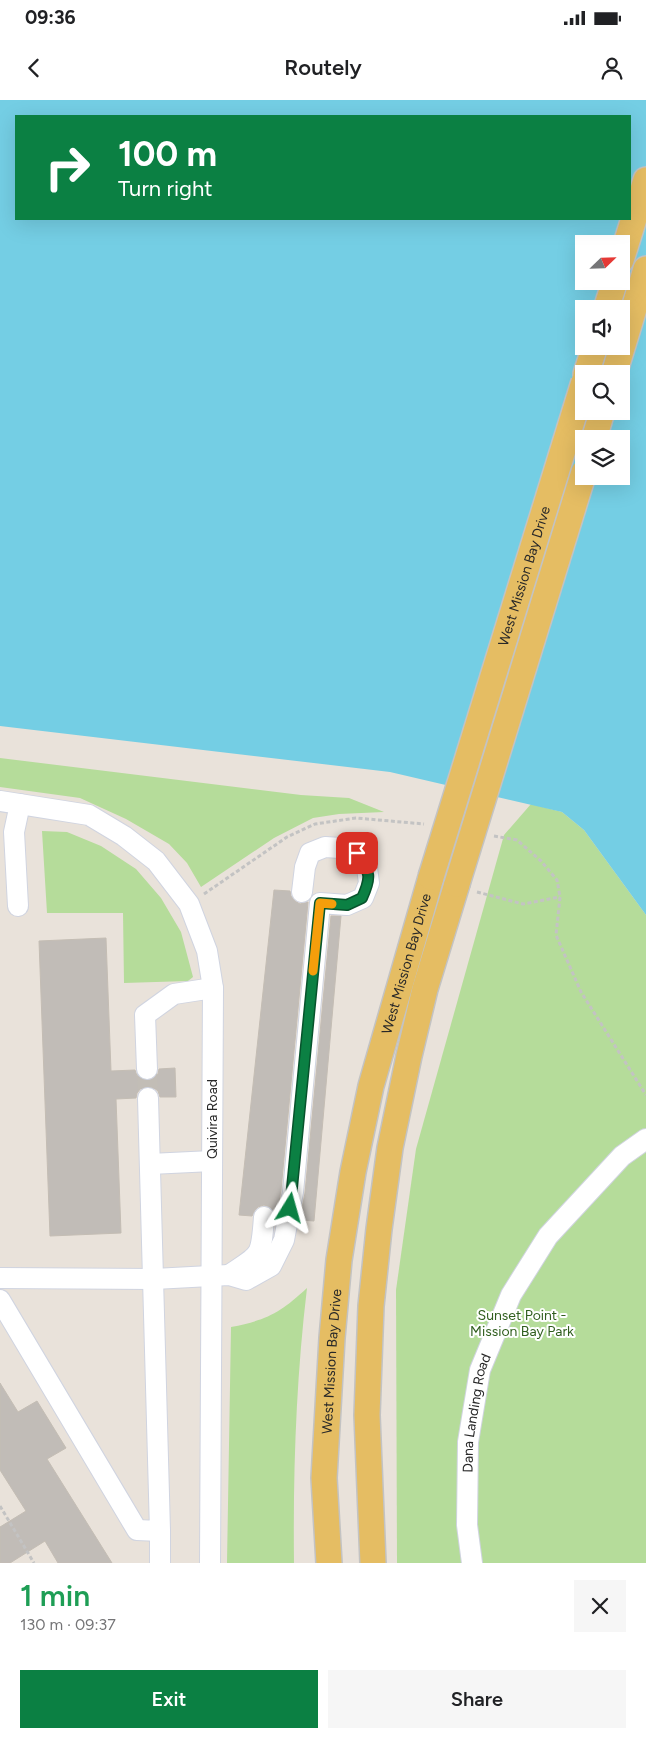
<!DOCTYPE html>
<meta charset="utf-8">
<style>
:root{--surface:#fff;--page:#f6f6f6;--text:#202124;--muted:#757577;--accent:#0b8043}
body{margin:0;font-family:Figtree,sans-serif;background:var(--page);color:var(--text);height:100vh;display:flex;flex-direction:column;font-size:19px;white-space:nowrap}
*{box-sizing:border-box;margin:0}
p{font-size:16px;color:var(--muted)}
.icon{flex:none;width:28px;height:28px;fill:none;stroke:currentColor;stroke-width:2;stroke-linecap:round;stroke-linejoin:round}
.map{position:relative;height:1463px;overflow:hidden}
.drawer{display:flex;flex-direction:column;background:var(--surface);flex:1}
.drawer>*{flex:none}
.guide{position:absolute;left:15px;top:15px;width:616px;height:105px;border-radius:0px;box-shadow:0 5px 20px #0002;background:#0b8043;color:#fff;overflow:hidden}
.needle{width:32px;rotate:67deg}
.controls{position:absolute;left:575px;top:135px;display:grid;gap:10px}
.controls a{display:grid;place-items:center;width:55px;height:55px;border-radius:0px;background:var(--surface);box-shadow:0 5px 20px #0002;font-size:25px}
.pin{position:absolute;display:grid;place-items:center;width:42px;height:42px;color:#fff;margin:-21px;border-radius:10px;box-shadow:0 2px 8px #0006}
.me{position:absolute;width:55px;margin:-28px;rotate:8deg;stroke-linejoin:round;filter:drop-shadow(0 0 4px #0008)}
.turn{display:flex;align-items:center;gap:18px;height:105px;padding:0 20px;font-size:22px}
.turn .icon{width:65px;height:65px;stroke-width:2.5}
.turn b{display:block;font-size:35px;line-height:42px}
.round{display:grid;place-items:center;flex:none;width:52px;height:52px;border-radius:0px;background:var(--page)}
.summary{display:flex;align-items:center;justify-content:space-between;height:85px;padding:0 20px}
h1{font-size:30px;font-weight:600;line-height:38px;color:#1e9e55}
.primary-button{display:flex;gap:10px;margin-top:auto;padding:10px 20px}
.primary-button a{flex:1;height:58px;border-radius:0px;background:var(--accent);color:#fff;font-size:20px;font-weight:600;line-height:58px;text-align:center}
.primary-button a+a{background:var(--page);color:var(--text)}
.status{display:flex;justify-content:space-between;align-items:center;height:35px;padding:0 25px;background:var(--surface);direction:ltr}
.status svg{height:14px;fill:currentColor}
header{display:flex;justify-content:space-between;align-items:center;height:65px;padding:0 20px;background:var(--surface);font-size:22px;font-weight:600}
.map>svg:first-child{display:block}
.green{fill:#b5dc9a}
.water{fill:#74cee4;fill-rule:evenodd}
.building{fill:#c1bcb7;stroke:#c4bdb4}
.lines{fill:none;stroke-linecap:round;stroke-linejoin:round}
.minor-tunnel{stroke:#c2bdb6;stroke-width:20;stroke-dasharray:20 10;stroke-linecap:butt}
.minor-casing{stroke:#d0d4e0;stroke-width:22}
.major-casing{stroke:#c3c3c3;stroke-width:28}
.path{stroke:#c3c3c3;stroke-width:3;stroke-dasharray:4 2.5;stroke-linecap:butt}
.minor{stroke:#fff;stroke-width:20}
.major{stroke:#e5bd63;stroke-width:25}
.major-bridge-casing{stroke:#c3c3c3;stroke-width:28;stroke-linecap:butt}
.major-bridge{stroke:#e5bd63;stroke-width:25}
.route-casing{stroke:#07532c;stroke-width:12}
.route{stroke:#0b8043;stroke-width:9}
.slow{stroke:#f59e0b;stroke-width:9}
.labels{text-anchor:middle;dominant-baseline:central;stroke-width:4;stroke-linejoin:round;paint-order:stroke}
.street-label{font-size:14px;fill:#282828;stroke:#fff}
.park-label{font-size:14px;fill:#305e1e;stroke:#fff}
</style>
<div class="status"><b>09:36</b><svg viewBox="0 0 49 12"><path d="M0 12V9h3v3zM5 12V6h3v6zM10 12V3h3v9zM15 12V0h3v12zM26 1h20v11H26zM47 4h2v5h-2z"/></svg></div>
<header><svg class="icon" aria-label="back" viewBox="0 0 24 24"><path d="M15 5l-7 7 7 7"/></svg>Routely<svg class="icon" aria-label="person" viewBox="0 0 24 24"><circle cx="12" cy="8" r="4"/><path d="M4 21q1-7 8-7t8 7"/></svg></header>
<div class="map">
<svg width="646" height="1463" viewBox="0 0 646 1463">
<rect width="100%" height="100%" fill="#e9e2da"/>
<!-- green -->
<g class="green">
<polygon points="0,658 301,695 349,698 384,712 339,714 313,718 274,738 201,787 187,763 169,744 126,719 80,698 0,687"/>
<polygon points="531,704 562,712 584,730 646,815 646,1463 397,1463 396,1190 416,1049 504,735"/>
<polygon points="42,731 67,732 101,746 136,769 161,798 181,832 193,877 188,881 124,883 123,813 47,813"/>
<path d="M307 1188C296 1280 293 1371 294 1463H227L231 1227C267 1220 280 1213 307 1188Z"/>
</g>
<!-- water -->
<path class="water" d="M0 0H646V815L584 730 562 712 390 672 0 626ZM16 16H630V119H16ZM584 144H621V181H584ZM584 209H621V246H584ZM584 274H621V311H584ZM584 339H621V376H584Z"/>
<!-- building -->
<g class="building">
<polygon points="274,790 290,791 291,796 295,801 300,804 308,802 281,1090 276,1118 274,1111 271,1108 264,1105 258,1107 255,1110 252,1116 239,1115"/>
<polygon points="331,816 341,816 314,1121 300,1120 305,1093"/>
<polygon points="106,838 111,971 135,970 137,976 141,979 147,981 154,979 158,974 159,969 175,968 176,997 160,997 158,991 154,988 148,986 141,988 137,993 136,998 116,999 121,1133 50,1136 39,841"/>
<polygon points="0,1283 18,1312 37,1301 66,1348 47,1359 112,1463 58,1463 45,1441 10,1463 0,1463 0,1427 26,1411 0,1370"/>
</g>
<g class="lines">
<!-- minor-tunnel -->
<polyline class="minor-tunnel" points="147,969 148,998"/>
<defs>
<g id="minor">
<polyline points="0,701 89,715 124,736 156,761 189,804 207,851 213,888 210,1463"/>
<polyline points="18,806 14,732 20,704"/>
<polyline points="147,969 145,915 174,894 213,888"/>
<polyline points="150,1064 212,1061"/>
<path d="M229 1175C262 1153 261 1157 264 1117"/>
<polyline points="0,1178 154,1179 229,1175 246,1180 271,1166 284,1140 293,1092 320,803 347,805 363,798 369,783 367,768 357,753 340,748 325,747 310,753 305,767 302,792"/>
<polyline points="0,1200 137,1430 160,1431 148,998"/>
<polyline points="160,1431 160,1463"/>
<path id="s1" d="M472 1463 467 1425 468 1342 480 1270 511 1195 548 1136 622 1056 646 1039"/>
</g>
<g id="major">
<polyline points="621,160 646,80"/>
<polyline points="606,209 615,181"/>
<polyline points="586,274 595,246"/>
<polyline points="614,274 646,169"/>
<polyline points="594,339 602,311"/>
<path id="s2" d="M329 1463 324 1378 332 1238 339 1160 353 1072 371 986 431 777"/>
<polyline points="373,1463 367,1315 371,1206 379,1129 390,1048 409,956 425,889 457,784"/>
</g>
</defs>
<!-- minor casing -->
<use href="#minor" class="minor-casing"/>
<!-- major casing -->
<use href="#major" class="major-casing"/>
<!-- path -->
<g class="path">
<polyline points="494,736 517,740 541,761 557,780 560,797 556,835 581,892 646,995"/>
<polyline points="477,792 523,804 560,797"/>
<polyline points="204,794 287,737 315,724 356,718 424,724"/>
<polyline points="0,1406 34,1463"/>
</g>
<!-- minor -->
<use href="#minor" class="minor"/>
<!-- major -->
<use href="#major" class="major"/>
<defs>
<g id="major-bridge">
<path id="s3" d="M431 777 584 282"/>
<polyline points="457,784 584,372"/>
</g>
</defs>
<!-- major-bridge casing -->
<use href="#major-bridge" class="major-bridge-casing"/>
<!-- major-bridge -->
<use href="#major-bridge" class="major-bridge"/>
</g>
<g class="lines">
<defs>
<path id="route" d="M290 1108 320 803 347 805 362 798C372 776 370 773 357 753"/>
</defs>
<!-- route casing -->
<use href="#route" class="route-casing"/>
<!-- route -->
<use href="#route" class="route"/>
<!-- slow -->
<polyline class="slow" points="313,871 320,803 332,804"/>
</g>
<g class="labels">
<!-- street labels -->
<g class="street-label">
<text stroke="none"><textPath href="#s3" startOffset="315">West Mission Bay Drive</textPath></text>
<text stroke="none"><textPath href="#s2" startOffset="608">West Mission Bay Drive</textPath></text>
<text transform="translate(212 1019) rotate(-90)">Quivira Road</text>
<text stroke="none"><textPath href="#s2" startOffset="202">West Mission Bay Drive</textPath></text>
<text stroke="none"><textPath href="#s1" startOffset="151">Dana Landing Road</textPath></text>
</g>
<!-- park labels -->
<g class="park-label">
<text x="522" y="1215">Sunset Point -<tspan x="522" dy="16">Mission Bay Park</tspan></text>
</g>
</g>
</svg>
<div class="controls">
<a><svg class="needle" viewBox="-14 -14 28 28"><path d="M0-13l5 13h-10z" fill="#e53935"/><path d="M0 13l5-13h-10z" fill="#757577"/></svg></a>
<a><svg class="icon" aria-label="sound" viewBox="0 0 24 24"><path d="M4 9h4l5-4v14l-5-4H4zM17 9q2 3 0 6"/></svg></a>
<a><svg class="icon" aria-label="search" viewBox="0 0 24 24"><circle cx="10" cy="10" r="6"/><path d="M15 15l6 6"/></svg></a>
<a><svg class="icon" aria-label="layers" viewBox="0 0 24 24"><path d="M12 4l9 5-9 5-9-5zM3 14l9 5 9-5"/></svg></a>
</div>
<div class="pin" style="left:357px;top:753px;background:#d93025"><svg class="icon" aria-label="arrive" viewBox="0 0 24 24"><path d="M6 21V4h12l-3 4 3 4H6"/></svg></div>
<svg class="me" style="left:290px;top:1108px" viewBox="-20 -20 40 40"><path d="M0-17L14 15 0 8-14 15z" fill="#0b8043" stroke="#fff" stroke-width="4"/></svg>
<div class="guide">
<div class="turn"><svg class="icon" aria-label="right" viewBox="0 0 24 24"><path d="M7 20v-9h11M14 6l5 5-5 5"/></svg><div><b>100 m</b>Turn right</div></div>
</div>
</div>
<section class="drawer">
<div class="summary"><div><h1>1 min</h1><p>130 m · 09:37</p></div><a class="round"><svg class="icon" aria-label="close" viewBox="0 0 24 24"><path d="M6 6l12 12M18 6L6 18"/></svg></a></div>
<div class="primary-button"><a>Exit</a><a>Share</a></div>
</section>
